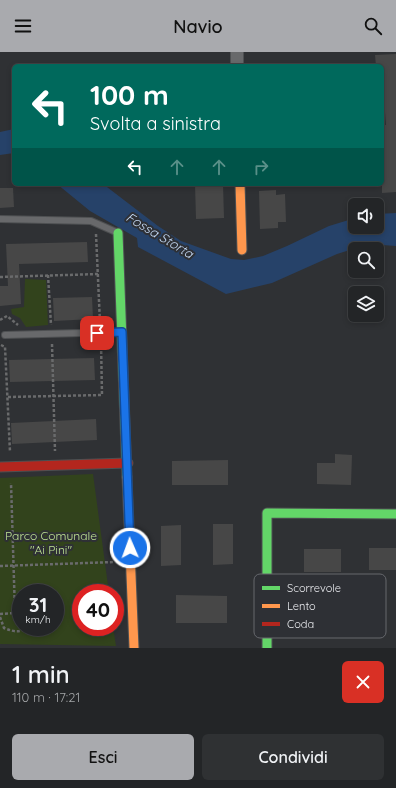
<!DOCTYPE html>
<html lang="it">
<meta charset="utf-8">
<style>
:root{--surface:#232527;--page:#2f3133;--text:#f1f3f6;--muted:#a3a5a7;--line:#404244;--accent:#a9aaae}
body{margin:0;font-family:Quicksand,sans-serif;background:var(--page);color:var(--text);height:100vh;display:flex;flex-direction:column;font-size:15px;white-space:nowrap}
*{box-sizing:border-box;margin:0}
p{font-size:13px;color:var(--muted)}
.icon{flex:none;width:22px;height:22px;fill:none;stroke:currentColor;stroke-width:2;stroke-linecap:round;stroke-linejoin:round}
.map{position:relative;height:596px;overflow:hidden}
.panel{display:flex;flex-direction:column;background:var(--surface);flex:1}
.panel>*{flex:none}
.banner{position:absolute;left:12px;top:12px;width:372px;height:122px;border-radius:6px;box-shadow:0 2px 6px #0003,0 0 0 1px var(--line);background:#00695c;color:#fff;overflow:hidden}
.fabs{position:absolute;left:348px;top:146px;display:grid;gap:8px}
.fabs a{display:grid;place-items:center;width:36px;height:36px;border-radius:6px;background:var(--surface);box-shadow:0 2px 6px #0003,0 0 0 1px var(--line);font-size:20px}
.speed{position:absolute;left:12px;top:532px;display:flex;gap:8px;font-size:20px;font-weight:700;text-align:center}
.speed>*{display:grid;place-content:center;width:52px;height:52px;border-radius:50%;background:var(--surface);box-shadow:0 2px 6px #0003,0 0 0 1px var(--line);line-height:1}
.speed small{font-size:10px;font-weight:400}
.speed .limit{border:6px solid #d22;background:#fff;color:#111}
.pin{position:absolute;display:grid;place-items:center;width:34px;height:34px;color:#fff;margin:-17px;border-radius:8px;box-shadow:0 2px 6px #0006}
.me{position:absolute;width:44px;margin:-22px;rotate:358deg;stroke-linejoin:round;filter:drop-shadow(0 0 3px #0008)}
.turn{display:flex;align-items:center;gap:14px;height:84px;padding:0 12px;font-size:18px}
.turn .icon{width:52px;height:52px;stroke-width:2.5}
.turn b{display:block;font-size:28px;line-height:34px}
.lanes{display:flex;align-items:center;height:38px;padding:0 12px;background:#0003;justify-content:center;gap:20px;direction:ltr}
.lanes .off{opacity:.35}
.round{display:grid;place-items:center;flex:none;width:42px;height:42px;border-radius:6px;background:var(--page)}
.headline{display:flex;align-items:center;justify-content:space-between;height:68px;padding:0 12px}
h1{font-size:24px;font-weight:600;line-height:30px}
.button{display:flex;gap:8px;margin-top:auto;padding:8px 12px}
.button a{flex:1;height:46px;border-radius:6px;background:var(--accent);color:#111;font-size:16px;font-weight:600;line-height:46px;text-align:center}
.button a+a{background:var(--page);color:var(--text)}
header{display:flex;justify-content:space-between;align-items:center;height:52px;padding:0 12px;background:var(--accent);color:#111;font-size:18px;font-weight:600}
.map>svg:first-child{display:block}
.green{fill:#32431c;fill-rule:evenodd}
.water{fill:#264269}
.building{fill:#474747}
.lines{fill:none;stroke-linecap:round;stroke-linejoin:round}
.lane-casing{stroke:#4e5052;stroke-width:8}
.street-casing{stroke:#4e5052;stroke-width:14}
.fast-casing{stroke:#4e5052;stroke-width:11}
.slow-casing{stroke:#4e5052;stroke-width:11}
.jam-casing{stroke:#4e5052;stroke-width:11}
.path{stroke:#6a6b6c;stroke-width:2.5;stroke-dasharray:3 2;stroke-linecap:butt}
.lane{stroke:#68696b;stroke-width:6}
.street{stroke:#68696b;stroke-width:12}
.fast{stroke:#63d668;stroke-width:9}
.slow{stroke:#ff974d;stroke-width:9}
.jam{stroke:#b3261e;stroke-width:9}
.route-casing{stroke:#114b97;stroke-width:10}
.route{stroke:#1a73e8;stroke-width:7}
.labels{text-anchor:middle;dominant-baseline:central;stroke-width:4;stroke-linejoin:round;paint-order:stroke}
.park-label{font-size:12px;fill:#bfe393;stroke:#2e3035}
.water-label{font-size:13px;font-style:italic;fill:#c4d9f5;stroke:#2e3035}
.key{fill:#2e3035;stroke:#66686d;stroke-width:1}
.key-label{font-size:11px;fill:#eaebef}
</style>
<header><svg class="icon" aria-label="menu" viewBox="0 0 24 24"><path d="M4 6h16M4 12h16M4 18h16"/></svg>Navio<svg class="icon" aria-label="search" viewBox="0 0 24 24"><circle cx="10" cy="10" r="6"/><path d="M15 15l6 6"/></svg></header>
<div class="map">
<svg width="396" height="596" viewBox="0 0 396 596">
<rect width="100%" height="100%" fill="#2f3134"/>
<!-- green -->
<g class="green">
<polygon points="25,227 46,228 48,273 26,275 20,266 12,262 11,257 24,255"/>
<path d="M93 422 109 541H81V575H113L116 594 0 592V426ZM21 541H55V575H21Z"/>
</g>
<!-- water -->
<g class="water">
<polygon points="14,77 14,101 0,103 0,80"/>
<polygon points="57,132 103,132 158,174 181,189 231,207 244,208 263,204 287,194 329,174 352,167 355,166 355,175 377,175 377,162 396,161 396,194 369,192 337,202 272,231 226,242 138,195 137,186 90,159"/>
</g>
<!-- building -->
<g class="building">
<polygon points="396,2 396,140 382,141 382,73 386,73 384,48 382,48 382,14 376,14 375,3"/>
<polygon points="195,132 223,132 224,166 196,167"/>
<polygon points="0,136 13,136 14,155 0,156"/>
<polygon points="276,138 276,143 285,142 286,170 278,170 278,176 260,177 259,139"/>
<polygon points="87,190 88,210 19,212 21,252 0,254 0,234 8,234 6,192"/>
<polygon points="92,245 93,267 54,269 53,246"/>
<polygon points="94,306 95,328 10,330 9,308"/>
<polygon points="96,367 97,388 12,392 11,371"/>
<polygon points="335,402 352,403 351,433 317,432 317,411 335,411"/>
<polygon points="228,408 228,433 172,433 172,409"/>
<polygon points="213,472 233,472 233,512 213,513"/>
<polygon points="181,473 181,513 161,514 161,474"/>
<rect x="369" y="496" width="27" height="22"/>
<rect x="304" y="497" width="37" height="23"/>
<polygon points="176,543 227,544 227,571 176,571"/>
</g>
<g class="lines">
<defs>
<g id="lane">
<polyline points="0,167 91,169 116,180"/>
<polyline points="5,283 119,280"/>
</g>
<polyline id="street" points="237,0 237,14"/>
<g id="fast">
<polyline points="118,181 127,425"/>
<polyline points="267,596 267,461 396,462"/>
</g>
<g id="slow">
<polyline points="240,132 242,198"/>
<polyline points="127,425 134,596"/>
</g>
<polyline id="jam" points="0,415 128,411"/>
</defs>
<!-- lane casing -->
<use href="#lane" class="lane-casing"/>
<!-- street casing -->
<use href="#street" class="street-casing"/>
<!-- fast casing -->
<use href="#fast" class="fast-casing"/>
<!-- slow casing -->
<use href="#slow" class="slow-casing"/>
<!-- jam casing -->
<use href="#jam" class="jam-casing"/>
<!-- path -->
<g class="path">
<polyline points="96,182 100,271"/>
<polyline points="48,223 51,273"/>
<polyline points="0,225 99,222"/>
<polyline points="0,268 7,264 18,273"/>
<polyline points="52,292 55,399"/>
<polyline points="1,293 5,295 10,400"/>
<polyline points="8,345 102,343 101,290"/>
<polyline points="0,514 115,510"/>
<polyline points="15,561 21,561"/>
<polyline points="0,562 15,561 11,431"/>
<path d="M0 565 4 576C14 580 20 581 29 575"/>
</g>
<!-- lane -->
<use href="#lane" class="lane"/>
<!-- street -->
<use href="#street" class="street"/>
<!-- fast -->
<use href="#fast" class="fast"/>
<!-- slow -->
<use href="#slow" class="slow"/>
<!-- jam -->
<use href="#jam" class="jam"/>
</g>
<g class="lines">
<defs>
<polyline id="route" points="97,281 122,280 130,496"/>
</defs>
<!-- route casing -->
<use href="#route" class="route-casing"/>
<!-- route -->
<use href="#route" class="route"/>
</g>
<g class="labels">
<!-- park labels -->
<g class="park-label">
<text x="51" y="483">Parco Comunale<tspan x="51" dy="14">"Ai Pini"</tspan></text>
</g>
<!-- water labels -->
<g class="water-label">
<text transform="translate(160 183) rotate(31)">Fossa Storta</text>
</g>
</g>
<!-- legend -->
<rect x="254" y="522" width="132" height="64" rx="6" class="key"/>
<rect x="262" y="534" width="18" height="4" fill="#63d668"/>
<rect x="262" y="552" width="18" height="4" fill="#ff974d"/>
<rect x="262" y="570" width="18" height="4" fill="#b3261e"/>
<g class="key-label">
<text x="287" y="540">Scorrevole</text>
<text x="287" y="558">Lento</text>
<text x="287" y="576">Coda</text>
</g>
</svg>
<div class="fabs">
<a><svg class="icon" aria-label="sound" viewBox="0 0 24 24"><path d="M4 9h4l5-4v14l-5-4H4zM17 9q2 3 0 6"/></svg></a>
<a><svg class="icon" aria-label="search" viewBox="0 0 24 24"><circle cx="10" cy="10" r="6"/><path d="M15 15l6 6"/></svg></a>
<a><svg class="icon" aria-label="layers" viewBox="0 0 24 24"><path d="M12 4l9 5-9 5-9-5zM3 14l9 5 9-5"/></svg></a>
</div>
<div class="speed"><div>31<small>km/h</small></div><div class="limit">40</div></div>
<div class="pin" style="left:97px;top:281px;background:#d93025"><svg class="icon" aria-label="arrive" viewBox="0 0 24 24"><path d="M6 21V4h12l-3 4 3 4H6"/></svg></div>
<svg class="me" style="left:130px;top:496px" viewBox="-20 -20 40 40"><circle r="17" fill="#1a73e8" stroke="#fff" stroke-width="3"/><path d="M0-11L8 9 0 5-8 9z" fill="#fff"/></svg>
<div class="banner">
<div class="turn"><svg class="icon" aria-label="left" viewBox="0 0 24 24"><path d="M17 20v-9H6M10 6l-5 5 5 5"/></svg><div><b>100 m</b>Svolta a sinistra</div></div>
<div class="lanes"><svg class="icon" aria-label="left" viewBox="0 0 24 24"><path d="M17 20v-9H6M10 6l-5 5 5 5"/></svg><svg class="icon off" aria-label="ahead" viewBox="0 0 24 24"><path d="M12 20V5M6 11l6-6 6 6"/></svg><svg class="icon off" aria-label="ahead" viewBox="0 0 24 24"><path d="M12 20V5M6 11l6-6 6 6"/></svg><svg class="icon off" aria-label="right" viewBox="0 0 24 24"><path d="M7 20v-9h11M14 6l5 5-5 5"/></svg></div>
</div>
</div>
<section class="panel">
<div class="headline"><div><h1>1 min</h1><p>110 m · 17:21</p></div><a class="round" style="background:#d93025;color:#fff"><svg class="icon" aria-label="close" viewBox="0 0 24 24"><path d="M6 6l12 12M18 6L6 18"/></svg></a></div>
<div class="button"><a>Esci</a><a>Condividi</a></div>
</section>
